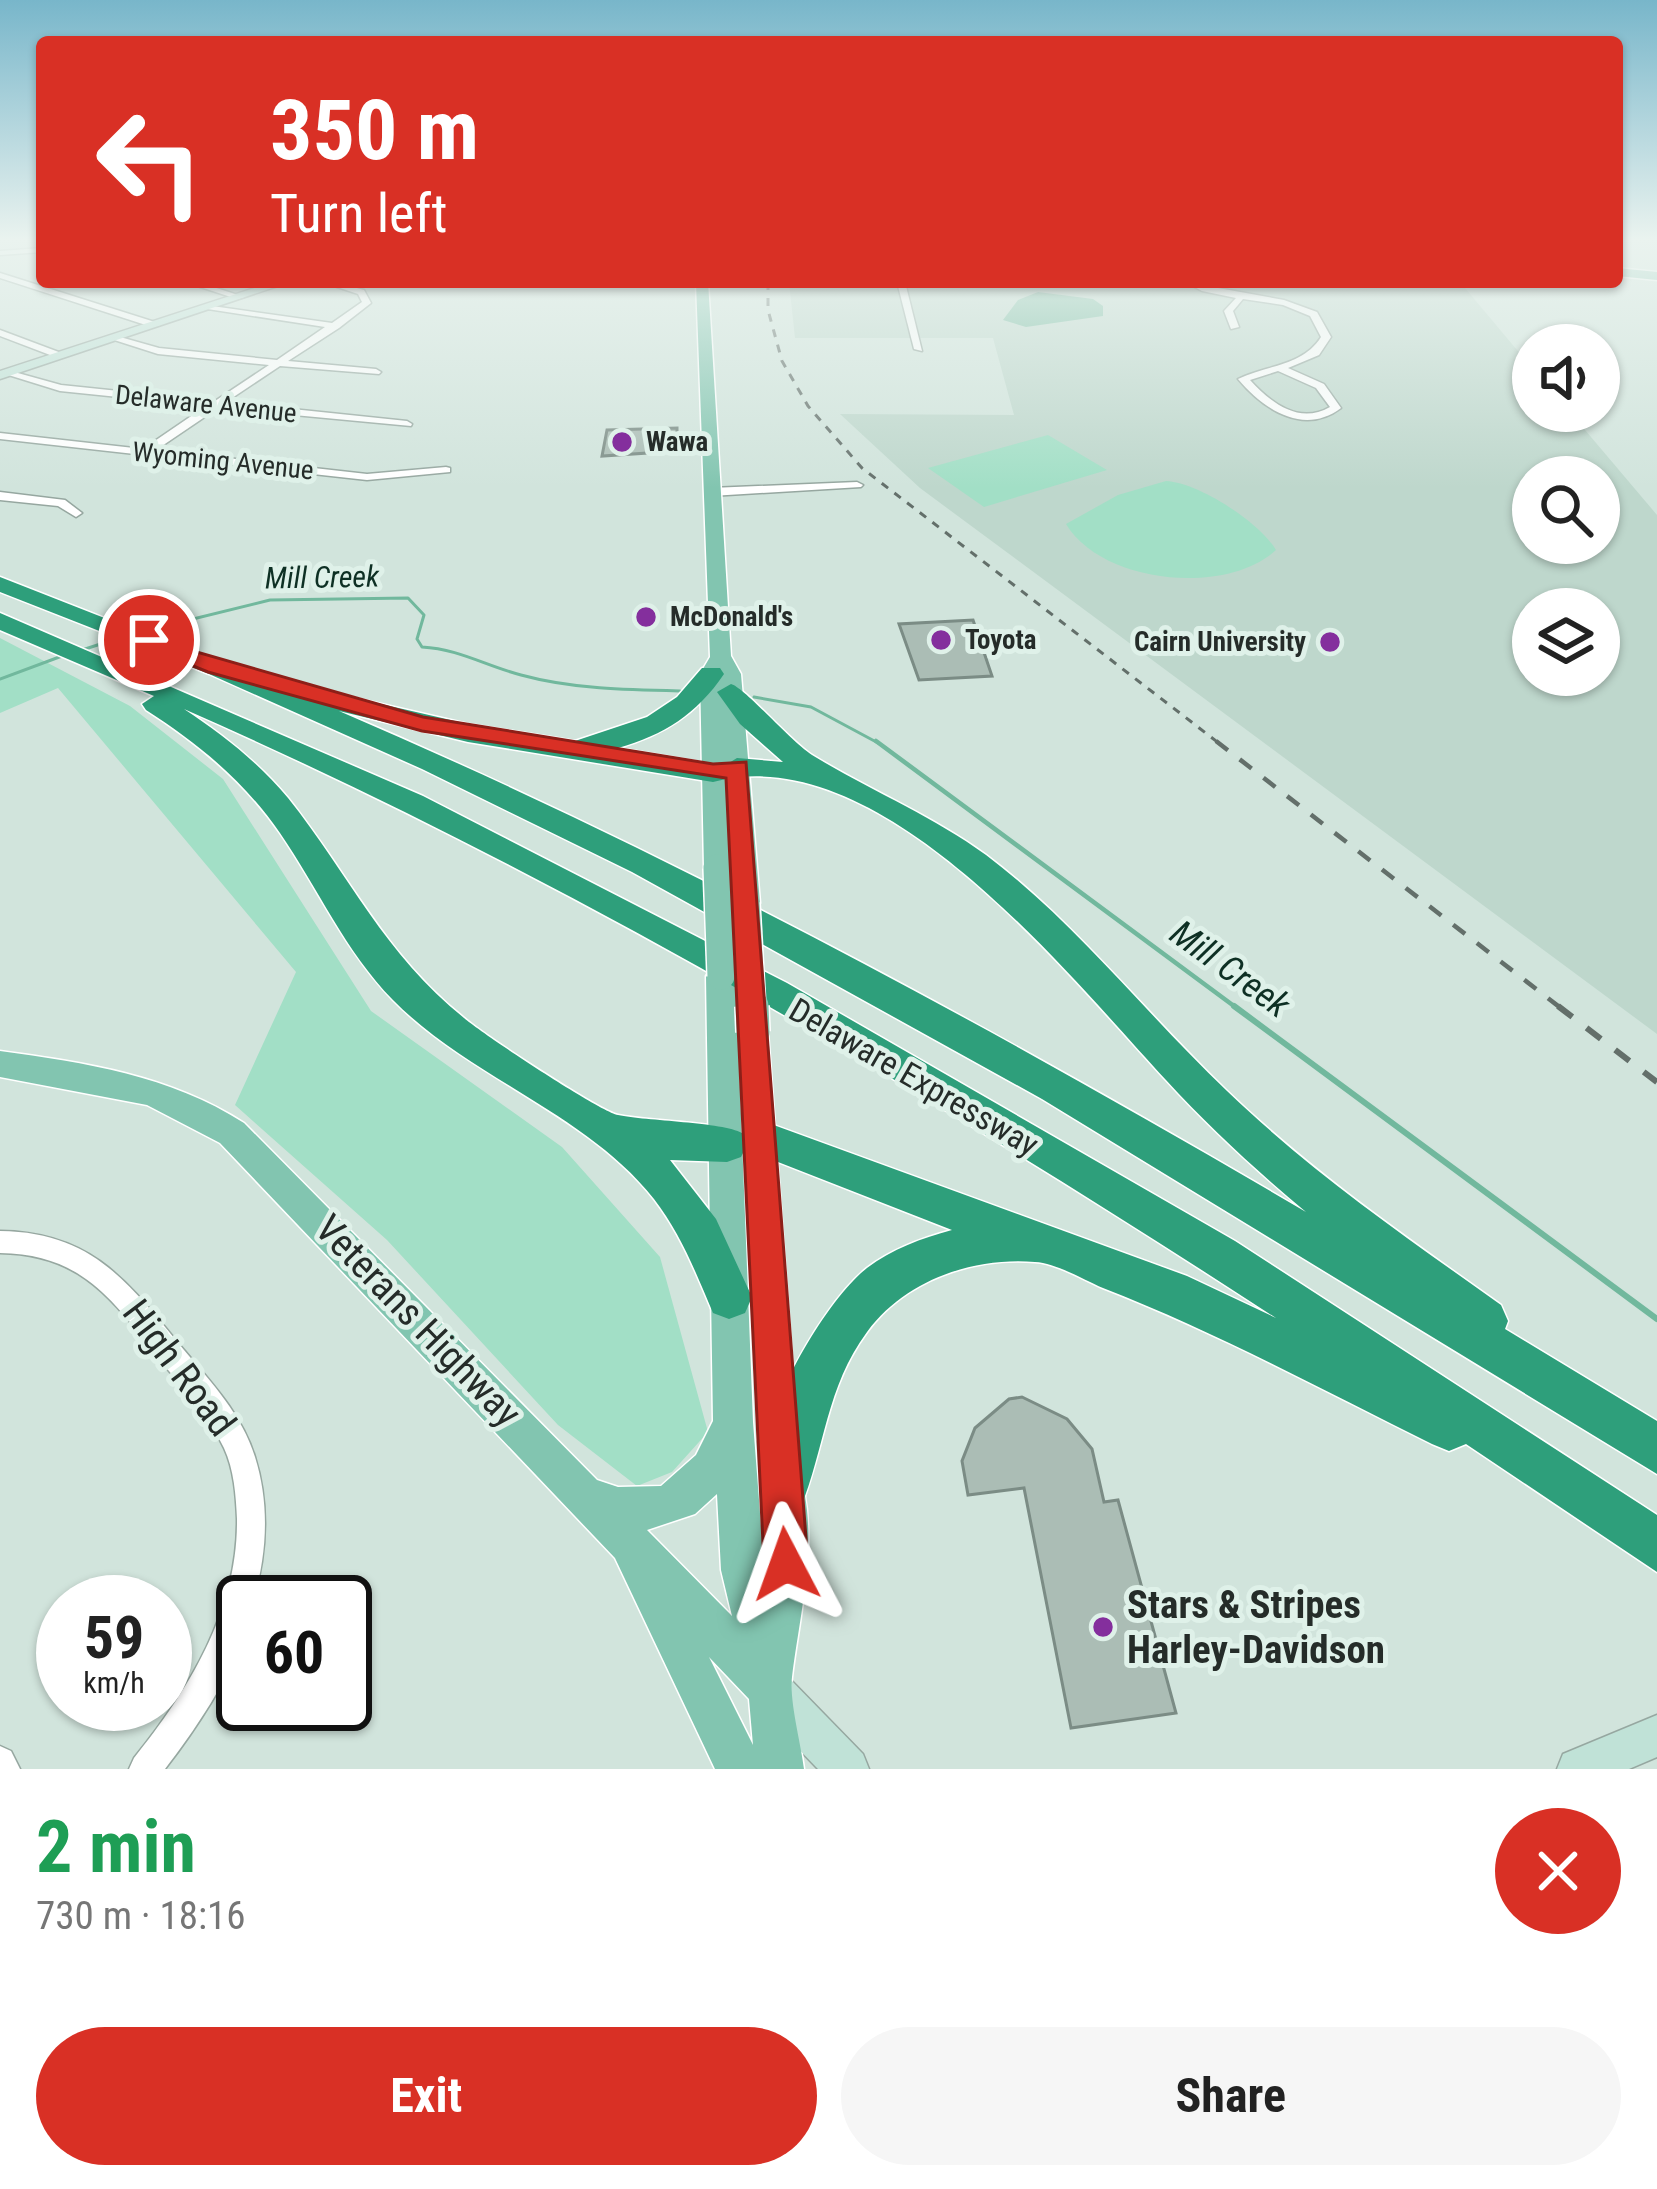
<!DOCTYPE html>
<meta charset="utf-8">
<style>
:root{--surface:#fff;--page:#f6f6f6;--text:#222;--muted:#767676;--accent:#d93025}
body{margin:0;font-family:"Roboto Condensed",sans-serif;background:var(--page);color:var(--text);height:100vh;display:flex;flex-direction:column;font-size:45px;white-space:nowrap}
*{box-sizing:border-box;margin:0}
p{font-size:39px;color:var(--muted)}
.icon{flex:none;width:66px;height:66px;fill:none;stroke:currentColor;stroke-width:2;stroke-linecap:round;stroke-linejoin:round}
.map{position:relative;height:1769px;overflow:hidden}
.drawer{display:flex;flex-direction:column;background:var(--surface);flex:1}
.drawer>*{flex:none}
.hud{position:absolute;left:36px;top:36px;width:1587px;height:252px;border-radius:12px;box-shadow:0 3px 9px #0004;background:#d93025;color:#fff;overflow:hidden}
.buttons{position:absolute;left:1512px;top:324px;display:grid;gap:24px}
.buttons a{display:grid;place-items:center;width:108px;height:108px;border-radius:50%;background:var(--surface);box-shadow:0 3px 9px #0004;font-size:60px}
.speed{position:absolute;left:36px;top:1575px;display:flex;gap:24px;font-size:60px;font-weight:700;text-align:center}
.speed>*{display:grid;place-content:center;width:156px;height:156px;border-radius:50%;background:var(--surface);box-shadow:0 3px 9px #0004;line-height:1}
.speed small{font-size:30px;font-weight:400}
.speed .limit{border:6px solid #111;border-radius:18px;background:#fff;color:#111}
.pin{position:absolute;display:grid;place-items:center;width:102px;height:102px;color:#fff;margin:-51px;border:6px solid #fff;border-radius:50%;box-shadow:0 3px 12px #0007}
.me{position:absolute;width:132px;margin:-66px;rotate:356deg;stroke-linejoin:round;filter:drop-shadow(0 0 9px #0008)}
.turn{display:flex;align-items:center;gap:42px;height:252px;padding:0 36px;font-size:54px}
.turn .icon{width:156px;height:156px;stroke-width:2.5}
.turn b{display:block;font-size:84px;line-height:102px}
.round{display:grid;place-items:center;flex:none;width:126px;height:126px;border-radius:63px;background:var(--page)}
.summary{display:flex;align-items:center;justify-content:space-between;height:204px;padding:0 36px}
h1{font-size:72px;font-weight:700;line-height:90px;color:#1e9e55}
.primary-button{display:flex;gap:24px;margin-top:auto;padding:24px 36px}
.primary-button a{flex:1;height:138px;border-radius:72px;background:var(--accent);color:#fff;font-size:48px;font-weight:700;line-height:138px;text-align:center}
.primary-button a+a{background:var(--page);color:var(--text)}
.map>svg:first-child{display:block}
.built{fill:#bed7cc;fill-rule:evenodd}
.green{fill:#a2dfc6}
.water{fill:#71b89d}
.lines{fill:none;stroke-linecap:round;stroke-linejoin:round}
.stream-far2{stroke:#71b89d;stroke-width:3}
.stream-far1{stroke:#71b89d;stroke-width:4.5}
.stream{stroke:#71b89d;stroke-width:6}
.building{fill:#abbdb5;stroke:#7b8c85;stroke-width:3}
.minor-casing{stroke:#96a7a0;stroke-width:3}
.secondary-casing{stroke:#96a7a0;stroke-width:3}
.primary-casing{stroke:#fff;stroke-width:3}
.motorway-casing{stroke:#fff;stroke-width:3}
.minor{fill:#fff;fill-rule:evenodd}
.secondary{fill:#c0e2d7;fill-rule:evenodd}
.primary{fill:#82c5b0;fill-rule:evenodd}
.motorway{fill:#2e9f7b;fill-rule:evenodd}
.rail-far2{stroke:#636f6a;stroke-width:3;stroke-dasharray:8 8;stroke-linecap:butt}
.rail-far1{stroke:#636f6a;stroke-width:4.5;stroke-dasharray:15 15;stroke-linecap:butt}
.rail{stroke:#636f6a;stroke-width:6;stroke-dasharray:18 18;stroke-linecap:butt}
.primary-bridge-far1-casing{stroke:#fff;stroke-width:30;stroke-linecap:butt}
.primary-bridge-casing{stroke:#fff;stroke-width:36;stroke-linecap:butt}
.primary-bridge-far1{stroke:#82c5b0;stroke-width:27}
.primary-bridge{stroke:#82c5b0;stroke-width:33}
.route{fill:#d93025;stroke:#8d1f18;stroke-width:3}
.poi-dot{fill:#842f9d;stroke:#dff1e9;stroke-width:4.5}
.labels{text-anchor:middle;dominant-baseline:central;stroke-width:10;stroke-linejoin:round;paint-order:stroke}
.far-street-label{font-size:27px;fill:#252c29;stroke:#dff1e9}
.far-poi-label{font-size:27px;font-weight:bold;fill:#252c29;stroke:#dff1e9;text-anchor:start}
.far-water-label{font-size:30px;font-style:italic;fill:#0e3024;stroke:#dff1e9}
.street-label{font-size:33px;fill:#252c29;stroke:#dff1e9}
.water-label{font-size:36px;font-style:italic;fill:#0e3024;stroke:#dff1e9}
.near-street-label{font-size:39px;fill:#252c29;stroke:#dff1e9}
.near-poi-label{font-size:39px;font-weight:bold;fill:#252c29;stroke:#dff1e9;text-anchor:start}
</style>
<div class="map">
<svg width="1657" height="1769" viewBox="0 0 1657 1769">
<rect width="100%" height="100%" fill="#d1e4dc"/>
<!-- built -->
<path class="built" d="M789 282H1460L1533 369V411H1569L1657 515V1034L920 488 840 414 1014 415 993 338H795ZM1533 477H1599V543H1533ZM1533 609H1599V675H1533Z"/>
<!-- green -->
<g class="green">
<polygon points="1048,435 1107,470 984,507 928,468"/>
<path d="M1166 481C1200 483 1260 523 1276 550 1226 596 1102 584 1066 524L1118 495Z"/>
<polygon points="0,638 130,706 223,779 371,1011 562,1147 660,1257 708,1432 672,1472 637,1486 558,1425 387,1240 235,1105 296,972 58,688 0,713"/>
</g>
<!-- water -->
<polygon class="water" points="1038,292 1093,299 1103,306 1103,316 1026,327 1003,320 1018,300"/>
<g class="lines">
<!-- stream-far2 -->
<g class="stream-far2">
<path d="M136 633 270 600 408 598 424 615 417 639 422 647C459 649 486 666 521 675 572 689 627 690 680 691"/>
<polyline points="79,651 119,638"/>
<polyline points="0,679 62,656"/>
<polyline points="754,697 811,707 880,744"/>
</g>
<!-- stream-far1 -->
<polyline class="stream-far1" points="876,741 1238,1009"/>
<!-- stream -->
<polyline class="stream" points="1234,1006 1657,1319"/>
</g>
<!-- building -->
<g class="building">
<polygon points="677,428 677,451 602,456 607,430"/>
<polygon points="973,620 992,676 919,680 899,624"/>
<polygon points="1022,1397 1067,1419 1092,1449 1104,1502 1118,1500 1176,1713 1071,1728 1024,1488 968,1495 962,1461 975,1428 1009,1399"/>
</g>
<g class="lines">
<defs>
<g id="minor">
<polygon points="42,248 42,252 0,255 0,251"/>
<polygon points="0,273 158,323 160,325 152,327 0,278"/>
<polygon points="185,282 198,282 244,297 237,299"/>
<polygon points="322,282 335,282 364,290 371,303 339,328 288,361 376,369 381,372 379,374 280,366 226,402 407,421 412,424 411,426 218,408 156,450 367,474 446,467 450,468 450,472 367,480 0,439 0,433 143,449 206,406 60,391 2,373 7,370 61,385 215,401 269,365 158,354 108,338 113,335 159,348 277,360 325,327 201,308 205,305 332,323 362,302 358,294"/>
<polygon points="897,282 905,282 922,351 914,349"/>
<path d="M1185 282 1284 300 1317 312 1331 337 1319 355 1288 368 1324 384 1341 408C1304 436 1264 410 1238 379 1267 365 1303 366 1321 337L1310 316 1283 305 1243 299 1233 311 1239 327 1231 329 1224 311 1236 298 1202 291ZM1278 371 1316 388 1330 407C1299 425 1271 403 1250 380Z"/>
<polygon points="0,330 64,354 66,356 58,358 0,336"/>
<polygon points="857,482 863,485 861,487 711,496 705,492 711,488"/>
<polygon points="0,492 65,500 82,513 76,517 58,506 0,500"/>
<path d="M0 1231C94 1232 129 1284 184 1350 212 1383 242 1415 255 1457 270 1505 267 1554 253 1602H243C243 1611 245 1623 243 1632 236 1671 190 1737 165 1769H129L134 1758C189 1690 238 1610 237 1519 236 1496 234 1469 224 1448 205 1409 174 1379 148 1345 106 1290 73 1254 0 1253Z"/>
<polygon points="0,1746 11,1751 20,1769 0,1769"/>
</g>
<g id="secondary">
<polygon points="273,282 290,282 0,379 0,371"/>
<polygon points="772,1670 787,1676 863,1754 869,1769 818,1769 757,1706 751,1691 757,1676"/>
<polygon points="1657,1715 1657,1757 1629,1769 1557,1769 1563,1754"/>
</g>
<g id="primary">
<polygon points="1617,268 1657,272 1657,280 1617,276"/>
<polygon points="696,282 708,282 731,656 741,674 760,903 746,913 732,903 730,868 717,877 704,868 700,674 710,657"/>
<path d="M721 965 731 968 736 976 738 1032 742 1023 753 1020 764 1023 768 1032 798 1440 792 1454 782 1459 796 1464C822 1528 800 1612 792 1677 789 1700 801 1744 804 1769H715L615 1558 220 1143 147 1105 0 1077V1051C86 1063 169 1075 244 1123L597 1480 618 1487 661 1486 696 1455 713 1421 706 976 711 968ZM738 1036 758 1440 764 1454 777 1460 766 1464 760 1479 764 1565 753 1422ZM717 1494 721 1570 732 1616 647 1530 695 1514ZM709 1657 749 1699 753 1745Z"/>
</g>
<g id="motorway">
<path d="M0 577 326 705 328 696 338 694 468 724 575 741 647 717 677 697 702 668H720L724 674C697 714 664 735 618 748L724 766 737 758 783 762 740 724 717 692 731 684C744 687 790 741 812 755 869 790 931 815 986 855 1076 923 1146 1014 1227 1091 1311 1172 1407 1238 1501 1305L1508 1321 1505 1329 1657 1421V1474L1042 1099 632 872 422 769 209 674 0 592ZM339 711 468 742 713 782C879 737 1064 970 1166 1080 1209 1127 1257 1171 1306 1212 993 1028 673 854 339 711Z"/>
<path d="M0 613 423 796 787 983 1235 1241 1657 1515V1572L1466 1444 1449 1451 1432 1444C1323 1390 1216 1332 1103 1288 1084 1280 1056 1263 1035 1262 973 1257 905 1280 867 1332 826 1387 825 1448 800 1509L782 1516 764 1509C739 1448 818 1307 867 1268 892 1249 922 1238 952 1230L745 1149 741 1157 727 1162 670 1160 716 1219 752 1297 745 1313 729 1319 713 1313C696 1273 681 1234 654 1199 586 1113 470 1078 393 1000 345 951 318 888 280 833 245 782 198 743 146 710L142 704 154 696 0 630ZM184 709C566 877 927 1091 1276 1318L1187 1276 760 1120 742 1133C723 1122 646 1121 618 1115 599 1111 484 1035 464 1018 384 954 350 876 288 798 259 763 222 734 184 709Z"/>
</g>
</defs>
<!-- minor casing -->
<use href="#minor" class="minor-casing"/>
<!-- secondary casing -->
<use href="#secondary" class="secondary-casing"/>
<!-- primary casing -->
<use href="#primary" class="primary-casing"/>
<!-- motorway casing -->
<use href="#motorway" class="motorway-casing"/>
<!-- minor -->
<use href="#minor" class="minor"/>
<!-- secondary -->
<use href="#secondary" class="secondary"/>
<!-- primary -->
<use href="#primary" class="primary"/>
<!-- motorway -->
<use href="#motorway" class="motorway"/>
<!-- rail-far2 -->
<polyline class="rail-far2" points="768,282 768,310 782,361 808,406 862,468 1220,744"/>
<!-- rail-far1 -->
<polyline class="rail-far1" points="1216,741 1562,1009"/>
<!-- rail -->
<polyline class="rail" points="1558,1006 1657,1082"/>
<defs>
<g id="primary-bridge-far1">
<polyline points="717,868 721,976"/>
<polyline points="746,903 752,1009"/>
</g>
<polyline id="primary-bridge" points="752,1006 753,1032"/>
</defs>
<!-- primary-bridge-far1 casing -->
<use href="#primary-bridge-far1" class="primary-bridge-far1-casing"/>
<!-- primary-bridge casing -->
<use href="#primary-bridge" class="primary-bridge-casing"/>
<!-- primary-bridge-far1 -->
<use href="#primary-bridge-far1" class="primary-bridge-far1"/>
<!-- primary-bridge -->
<use href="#primary-bridge" class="primary-bridge"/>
</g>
<!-- sky -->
<linearGradient id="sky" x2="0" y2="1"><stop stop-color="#78b6ca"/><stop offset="0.49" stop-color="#eaf3ef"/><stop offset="1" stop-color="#eaf3ef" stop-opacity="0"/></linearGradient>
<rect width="1657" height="488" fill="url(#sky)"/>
<!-- route -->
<polygon class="route" points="141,636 423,717 713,764 746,762 808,1564 801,1580 786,1586 771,1580 764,1564 726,778 422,731 208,672 141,645"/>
<!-- markers -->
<g class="poi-dot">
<circle cx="622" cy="442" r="12"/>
<circle cx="646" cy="617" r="12"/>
<circle cx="941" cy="640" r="12"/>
<circle cx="1330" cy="642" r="12"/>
<circle cx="1103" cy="1627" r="12"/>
</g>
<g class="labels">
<!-- far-street labels -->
<g class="far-street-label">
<text transform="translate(206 404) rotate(6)">Delaware Avenue</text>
<text transform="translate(223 461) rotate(6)">Wyoming Avenue</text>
</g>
<!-- far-poi labels -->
<g class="far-poi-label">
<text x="646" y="442">Wawa</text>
<text x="670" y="617">McDonald's</text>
<text x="965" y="640">Toyota</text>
<text x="1306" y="642" text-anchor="end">Cairn University</text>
</g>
<!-- far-water labels -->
<g class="far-water-label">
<text transform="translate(322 577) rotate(-1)">Mill Creek</text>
</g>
<!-- street labels -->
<g class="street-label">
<text transform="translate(914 1077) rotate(30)">Delaware Expressway</text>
</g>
<!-- water labels -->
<g class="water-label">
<text transform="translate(1230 969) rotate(36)">Mill Creek</text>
</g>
<!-- near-street labels -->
<g class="near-street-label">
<text transform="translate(418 1321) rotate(46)">Veterans Highway</text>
<text transform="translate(179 1368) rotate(53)">High Road</text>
</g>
<!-- near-poi labels -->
<g class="near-poi-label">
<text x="1127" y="1605">Stars &amp; Stripes<tspan x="1127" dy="45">Harley-Davidson</tspan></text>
</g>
</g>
</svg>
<div class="buttons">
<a><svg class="icon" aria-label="sound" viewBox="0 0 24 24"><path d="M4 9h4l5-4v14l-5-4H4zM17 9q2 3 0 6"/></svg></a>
<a><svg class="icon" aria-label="search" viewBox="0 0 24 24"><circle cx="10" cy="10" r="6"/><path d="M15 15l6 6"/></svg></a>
<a><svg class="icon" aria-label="layers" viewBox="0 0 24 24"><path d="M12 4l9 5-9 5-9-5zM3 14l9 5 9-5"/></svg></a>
</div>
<div class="speed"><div>59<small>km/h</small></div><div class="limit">60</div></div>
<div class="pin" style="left:149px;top:640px;background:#d93025"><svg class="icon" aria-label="arrive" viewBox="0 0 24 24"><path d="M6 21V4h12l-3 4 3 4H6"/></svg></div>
<svg class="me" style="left:786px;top:1564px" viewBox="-20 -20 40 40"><path d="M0-17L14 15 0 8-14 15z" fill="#d93025" stroke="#fff" stroke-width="4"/></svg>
<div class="hud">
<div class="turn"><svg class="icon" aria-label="left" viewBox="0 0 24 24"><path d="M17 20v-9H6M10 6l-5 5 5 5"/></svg><div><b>350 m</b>Turn left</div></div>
</div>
</div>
<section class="drawer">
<div class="summary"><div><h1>2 min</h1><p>730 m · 18:16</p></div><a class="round" style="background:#d93025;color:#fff"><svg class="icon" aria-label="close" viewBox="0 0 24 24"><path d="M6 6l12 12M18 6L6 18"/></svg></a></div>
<div class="primary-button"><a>Exit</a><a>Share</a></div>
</section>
